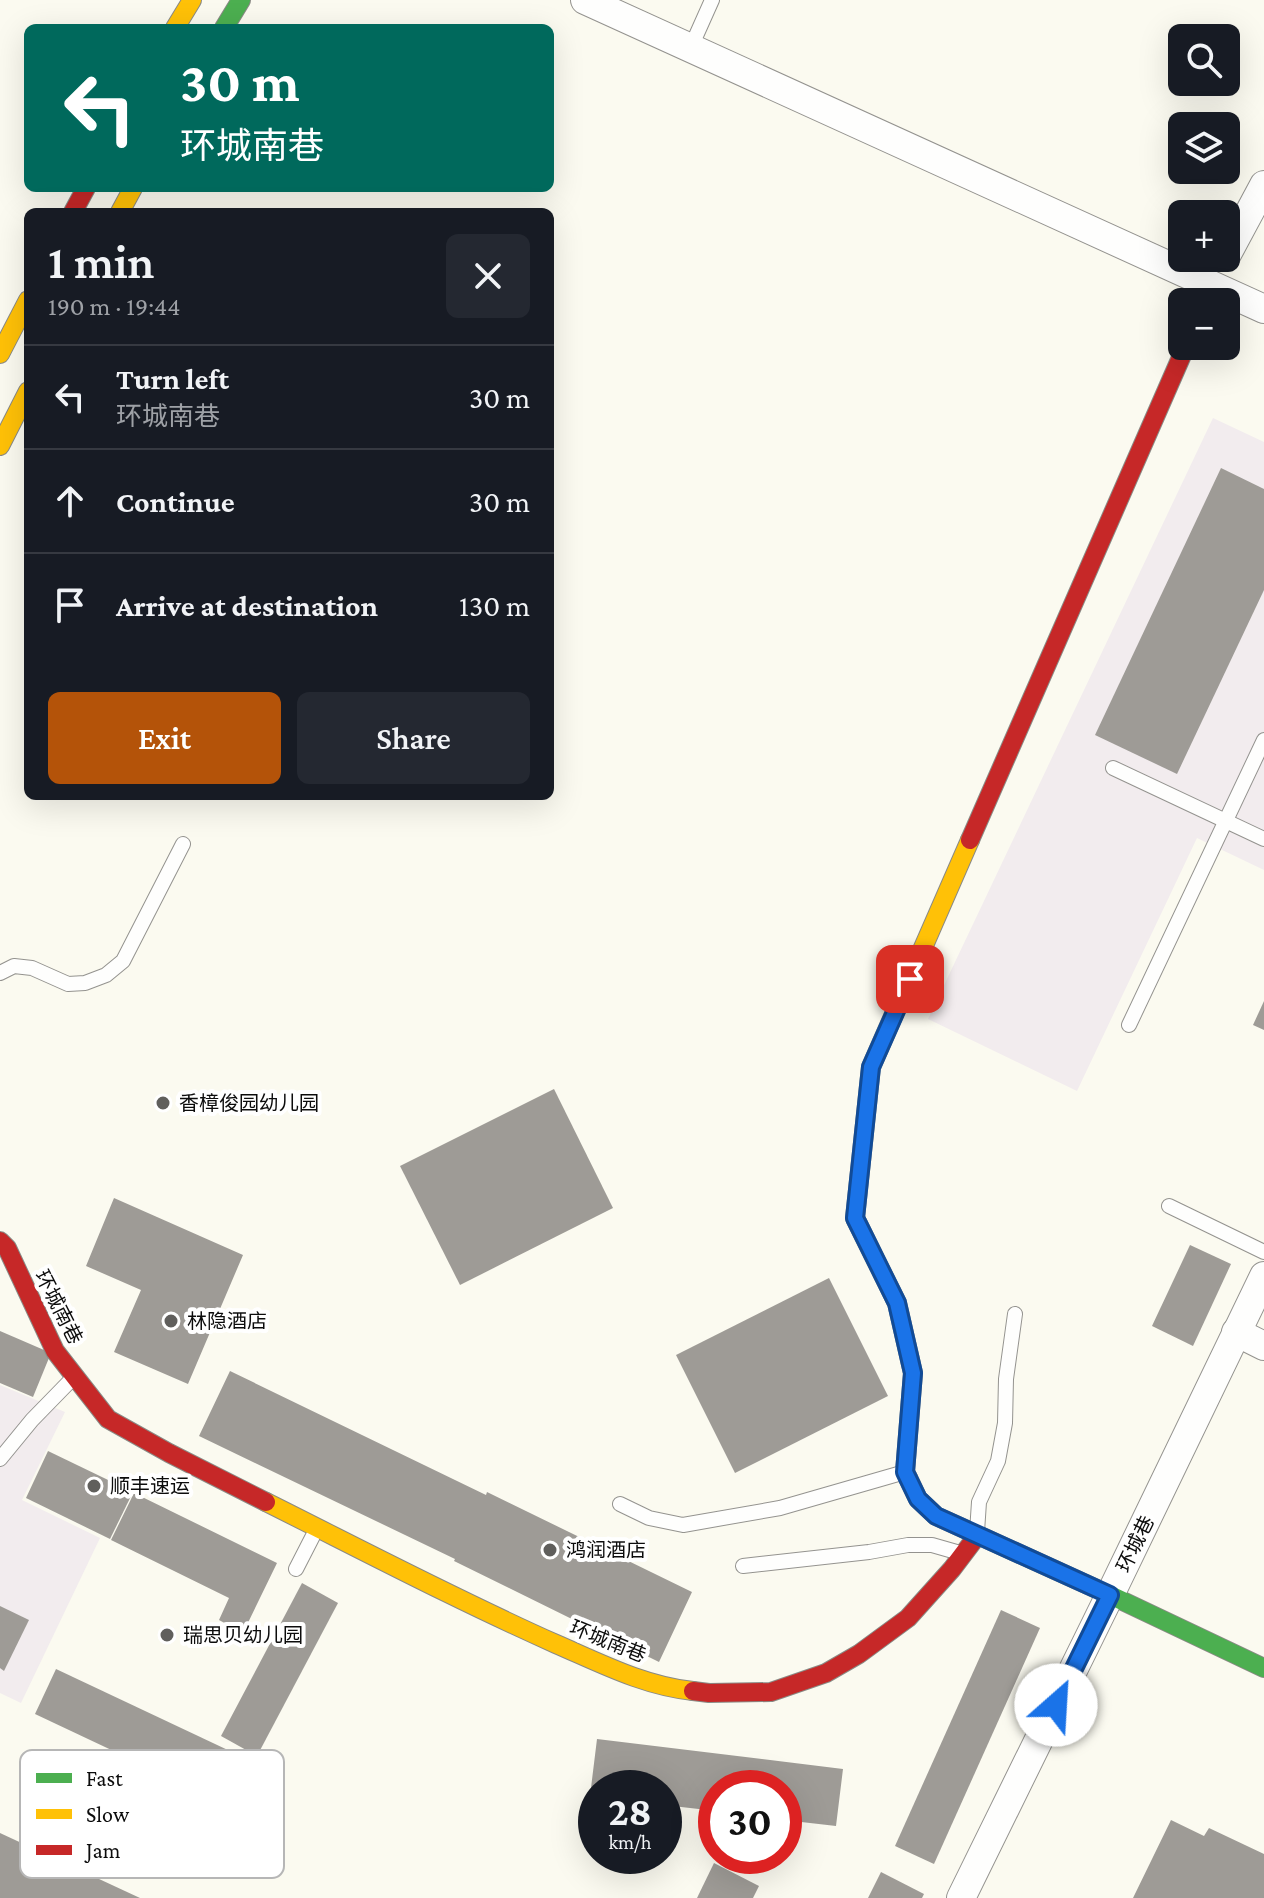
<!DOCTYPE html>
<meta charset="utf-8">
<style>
:root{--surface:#171b24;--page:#242831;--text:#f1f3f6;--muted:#9ea1a6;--line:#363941;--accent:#b45309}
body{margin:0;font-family:"Crimson Pro","Noto Sans SC",serif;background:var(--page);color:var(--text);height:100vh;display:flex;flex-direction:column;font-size:30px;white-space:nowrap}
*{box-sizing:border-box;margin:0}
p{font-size:26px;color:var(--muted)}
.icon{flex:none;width:44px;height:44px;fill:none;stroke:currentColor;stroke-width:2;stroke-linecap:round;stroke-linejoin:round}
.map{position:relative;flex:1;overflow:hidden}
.panel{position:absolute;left:24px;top:208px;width:530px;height:592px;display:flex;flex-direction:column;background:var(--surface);border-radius:12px;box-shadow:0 8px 32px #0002}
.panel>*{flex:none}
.guide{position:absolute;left:24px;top:24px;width:530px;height:168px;border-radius:12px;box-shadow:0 8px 32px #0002;background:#00695c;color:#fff;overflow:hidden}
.controls{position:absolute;left:1168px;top:24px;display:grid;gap:16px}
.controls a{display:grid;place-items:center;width:72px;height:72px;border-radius:12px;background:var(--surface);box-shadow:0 8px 32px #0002;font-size:40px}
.speed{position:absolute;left:578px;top:1770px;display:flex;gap:16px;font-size:40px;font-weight:700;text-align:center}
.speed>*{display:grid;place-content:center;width:104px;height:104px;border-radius:50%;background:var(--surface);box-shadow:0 8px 32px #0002;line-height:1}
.speed small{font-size:20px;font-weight:400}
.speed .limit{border:12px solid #d22;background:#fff;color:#111}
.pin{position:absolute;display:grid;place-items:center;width:68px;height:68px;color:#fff;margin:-34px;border-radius:16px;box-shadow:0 4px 12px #0006}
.me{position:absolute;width:88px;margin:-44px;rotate:26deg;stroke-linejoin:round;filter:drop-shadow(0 0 6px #0008)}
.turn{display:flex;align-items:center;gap:28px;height:168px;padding:0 24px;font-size:36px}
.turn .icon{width:104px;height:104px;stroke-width:2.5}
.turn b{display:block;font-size:56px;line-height:68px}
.round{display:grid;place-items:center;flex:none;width:84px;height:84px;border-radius:12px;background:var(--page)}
.summary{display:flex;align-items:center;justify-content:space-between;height:136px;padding:0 24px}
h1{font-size:48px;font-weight:600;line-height:60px}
.primary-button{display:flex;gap:16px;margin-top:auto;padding:16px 24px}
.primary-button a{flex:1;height:92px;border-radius:12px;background:var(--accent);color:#fff;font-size:32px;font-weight:600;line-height:92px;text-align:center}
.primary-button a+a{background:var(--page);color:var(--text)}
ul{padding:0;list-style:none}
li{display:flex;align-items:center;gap:24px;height:104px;padding:0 24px;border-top:2px solid var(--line)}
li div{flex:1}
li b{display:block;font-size:30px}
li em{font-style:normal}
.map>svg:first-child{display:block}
.industrial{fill:#f2ecee}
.building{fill:#9e9b96}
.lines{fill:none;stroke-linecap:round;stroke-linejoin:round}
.lane-casing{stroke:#94938f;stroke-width:16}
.street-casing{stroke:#94938f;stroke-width:30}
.fast-casing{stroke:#8a8a85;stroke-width:20}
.slow-casing{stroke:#8a8a85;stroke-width:20}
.jam-casing{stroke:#8a8a85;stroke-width:20}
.lane{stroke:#fefefd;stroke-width:14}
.street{stroke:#fefefd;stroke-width:28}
.fast{stroke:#4caf50;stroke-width:18}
.slow{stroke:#ffc107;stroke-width:18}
.jam{stroke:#c62828;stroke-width:18}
.route-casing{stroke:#114b97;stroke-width:20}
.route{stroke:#1a73e8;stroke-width:14}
.poi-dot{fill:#605f5c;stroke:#fff;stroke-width:3}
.labels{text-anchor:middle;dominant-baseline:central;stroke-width:8;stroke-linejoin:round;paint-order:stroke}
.poi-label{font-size:20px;fill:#0c0c0c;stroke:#fff;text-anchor:start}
.street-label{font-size:20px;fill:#0c0c0c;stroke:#fff}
.key{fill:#fff;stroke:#b6b6b6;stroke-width:2}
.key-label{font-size:22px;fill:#0c0c0c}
</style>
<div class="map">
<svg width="1264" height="1898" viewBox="0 0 1264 1898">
<rect width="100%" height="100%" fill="#fbfaf0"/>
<!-- industrial -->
<g class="industrial">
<polygon points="1213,418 1264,442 1264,870 1197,838 1077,1091 928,1019"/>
<polygon points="0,1385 65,1412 22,1500 100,1538 21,1703 0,1693"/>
</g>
<!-- building -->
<g class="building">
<polygon points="1221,468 1264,489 1264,590 1177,774 1095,735"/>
<polygon points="1264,1001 1264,1030 1253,1025"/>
<polygon points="554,1089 613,1208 460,1285 400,1166"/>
<polygon points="114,1198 243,1255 188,1384 114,1352 141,1290 86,1266"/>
<polygon points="1190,1245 1231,1264 1193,1346 1152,1326"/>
<polygon points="829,1278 888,1396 735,1473 676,1355"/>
<polygon points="0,1331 51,1353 33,1397 0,1383"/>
<polygon points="230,1371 486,1495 487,1492 692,1592 659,1662 454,1561 455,1559 199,1436"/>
<polygon points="48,1451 133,1492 110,1539 26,1498"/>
<polygon points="134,1493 277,1563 243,1633 219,1620 229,1598 111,1540"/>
<polygon points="302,1583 338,1603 257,1756 221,1736"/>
<polygon points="0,1606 29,1620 4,1671 0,1668"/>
<polygon points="1001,1610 1040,1628 934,1864 895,1846"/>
<polygon points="56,1669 249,1760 228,1805 35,1714"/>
<polygon points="597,1739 843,1769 836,1826 784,1820 784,1788 716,1788 716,1811 664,1805 664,1788 596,1788 596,1797 590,1796"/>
<polygon points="1171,1820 1204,1836 1209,1828 1264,1854 1264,1898 1133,1898"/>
<polygon points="0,1833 140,1898 0,1898"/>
<polygon points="714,1863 759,1886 753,1898 697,1898"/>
<polygon points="881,1872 924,1894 922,1898 868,1898"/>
</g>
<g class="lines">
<defs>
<g id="lane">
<polyline points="691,47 712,0"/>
<polyline points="1113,768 1264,839"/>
<polyline points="0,973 14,966 32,968 68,984 85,983 106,975 123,961 183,844"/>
<polyline points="1129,1025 1264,740"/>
<polyline points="1169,1206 1264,1252"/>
<polyline points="0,1459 32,1420 71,1380"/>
<polyline points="620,1504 649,1518 683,1525 780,1508 905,1472"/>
<polyline points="977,1532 979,1502 998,1461 1005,1423 1006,1379 1015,1314"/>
<polyline points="743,1566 869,1552 908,1545 932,1545 960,1553"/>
<polyline points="296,1569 316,1530"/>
</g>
<g id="street">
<polyline points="585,0 1264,309"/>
<polyline points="1226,256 1264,185"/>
<polyline points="1236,1332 1264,1346"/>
<polyline points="961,1898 1110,1595 1264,1276"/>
</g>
<g id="fast">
<polyline points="224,28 241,0"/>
<polyline points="908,1478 918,1499 936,1516 1110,1595 1264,1668"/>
</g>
<g id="slow">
<polyline points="175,28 192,0"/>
<polyline points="120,212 133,188"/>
<polyline points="0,354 28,300"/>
<polyline points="0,446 28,391"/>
<polyline points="908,1478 905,1472 913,1373 897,1303 855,1218 871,1067 970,840"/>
<path d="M266 1502C362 1550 457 1600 556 1644 600 1663 644 1686 693 1691"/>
</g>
<g id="jam">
<polyline points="73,212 86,188"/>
<polyline points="970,840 1186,346"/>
<polyline points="0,1241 7,1248 55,1351 108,1419 169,1453 266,1502"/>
<polyline points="693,1691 709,1693 771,1692 826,1673 859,1654 908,1618 952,1569 977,1536"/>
</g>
</defs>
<!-- lane casing -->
<use href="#lane" class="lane-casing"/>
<!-- street casing -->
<use href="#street" class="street-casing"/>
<!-- fast casing -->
<use href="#fast" class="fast-casing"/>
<!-- slow casing -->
<use href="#slow" class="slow-casing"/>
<!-- jam casing -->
<use href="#jam" class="jam-casing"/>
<!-- lane -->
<use href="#lane" class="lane"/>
<!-- street -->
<use href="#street" class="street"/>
<!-- fast -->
<use href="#fast" class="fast"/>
<!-- slow -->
<use href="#slow" class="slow"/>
<!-- jam -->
<use href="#jam" class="jam"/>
</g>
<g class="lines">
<defs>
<polyline id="route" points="910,979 871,1067 855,1218 897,1303 913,1373 905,1472 918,1499 936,1516 1110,1595 1056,1705"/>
</defs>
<!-- route casing -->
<use href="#route" class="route-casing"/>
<!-- route -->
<use href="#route" class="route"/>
</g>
<!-- markers -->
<g class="poi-dot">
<circle cx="163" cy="1103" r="8"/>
<circle cx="171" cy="1321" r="8"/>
<circle cx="94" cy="1486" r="8"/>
<circle cx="550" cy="1550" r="8"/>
<circle cx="167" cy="1635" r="8"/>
</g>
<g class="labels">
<!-- poi labels -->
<g class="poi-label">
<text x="179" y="1103">香樟俊园幼儿园</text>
<text x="187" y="1321">林隐酒店</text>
<text x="110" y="1486">顺丰速运</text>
<text x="566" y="1550">鸿润酒店</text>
<text x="183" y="1635">瑞思贝幼儿园</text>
</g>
<!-- street labels -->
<g class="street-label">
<text transform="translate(59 1307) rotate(63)">环城南巷</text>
<text transform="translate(1135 1544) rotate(-64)">环城巷</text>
<text transform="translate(608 1641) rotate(22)">环城南巷</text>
</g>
</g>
<!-- legend -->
<rect x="20" y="1750" width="264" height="128" rx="12" class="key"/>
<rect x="36" y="1773" width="36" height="10" fill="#4caf50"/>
<rect x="36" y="1809" width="36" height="10" fill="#ffc107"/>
<rect x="36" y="1845" width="36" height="10" fill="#c62828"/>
<g class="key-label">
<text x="86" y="1786">Fast</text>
<text x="86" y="1822">Slow</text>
<text x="86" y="1858">Jam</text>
</g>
</svg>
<div class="controls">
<a><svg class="icon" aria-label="search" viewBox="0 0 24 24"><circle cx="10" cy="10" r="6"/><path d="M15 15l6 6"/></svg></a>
<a><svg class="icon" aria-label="layers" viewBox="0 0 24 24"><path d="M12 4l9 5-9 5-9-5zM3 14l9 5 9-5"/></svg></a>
<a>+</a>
<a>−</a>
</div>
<div class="speed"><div>28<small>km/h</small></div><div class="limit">30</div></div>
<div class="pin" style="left:910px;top:979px;background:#d93025"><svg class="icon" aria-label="arrive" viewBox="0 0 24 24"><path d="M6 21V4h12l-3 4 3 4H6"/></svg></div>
<svg class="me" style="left:1056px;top:1705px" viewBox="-20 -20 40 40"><circle r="19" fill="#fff"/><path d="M0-13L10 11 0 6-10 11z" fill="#1a73e8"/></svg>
<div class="guide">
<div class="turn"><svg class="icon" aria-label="left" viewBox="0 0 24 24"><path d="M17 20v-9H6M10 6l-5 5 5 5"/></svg><div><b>30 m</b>环城南巷</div></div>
</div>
<section class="panel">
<div class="summary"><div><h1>1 min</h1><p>190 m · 19:44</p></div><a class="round"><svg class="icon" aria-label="close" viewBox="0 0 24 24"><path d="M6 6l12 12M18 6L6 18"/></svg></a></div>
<ul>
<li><svg class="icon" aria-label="left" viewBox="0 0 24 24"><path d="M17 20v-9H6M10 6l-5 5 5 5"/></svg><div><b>Turn left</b><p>环城南巷</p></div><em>30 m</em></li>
<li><svg class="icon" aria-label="ahead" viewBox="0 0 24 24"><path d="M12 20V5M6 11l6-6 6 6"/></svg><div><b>Continue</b></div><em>30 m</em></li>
<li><svg class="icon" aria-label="arrive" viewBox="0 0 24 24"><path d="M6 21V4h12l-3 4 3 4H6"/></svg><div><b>Arrive at destination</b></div><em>130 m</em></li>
</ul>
<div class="primary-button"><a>Exit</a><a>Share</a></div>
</section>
</div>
